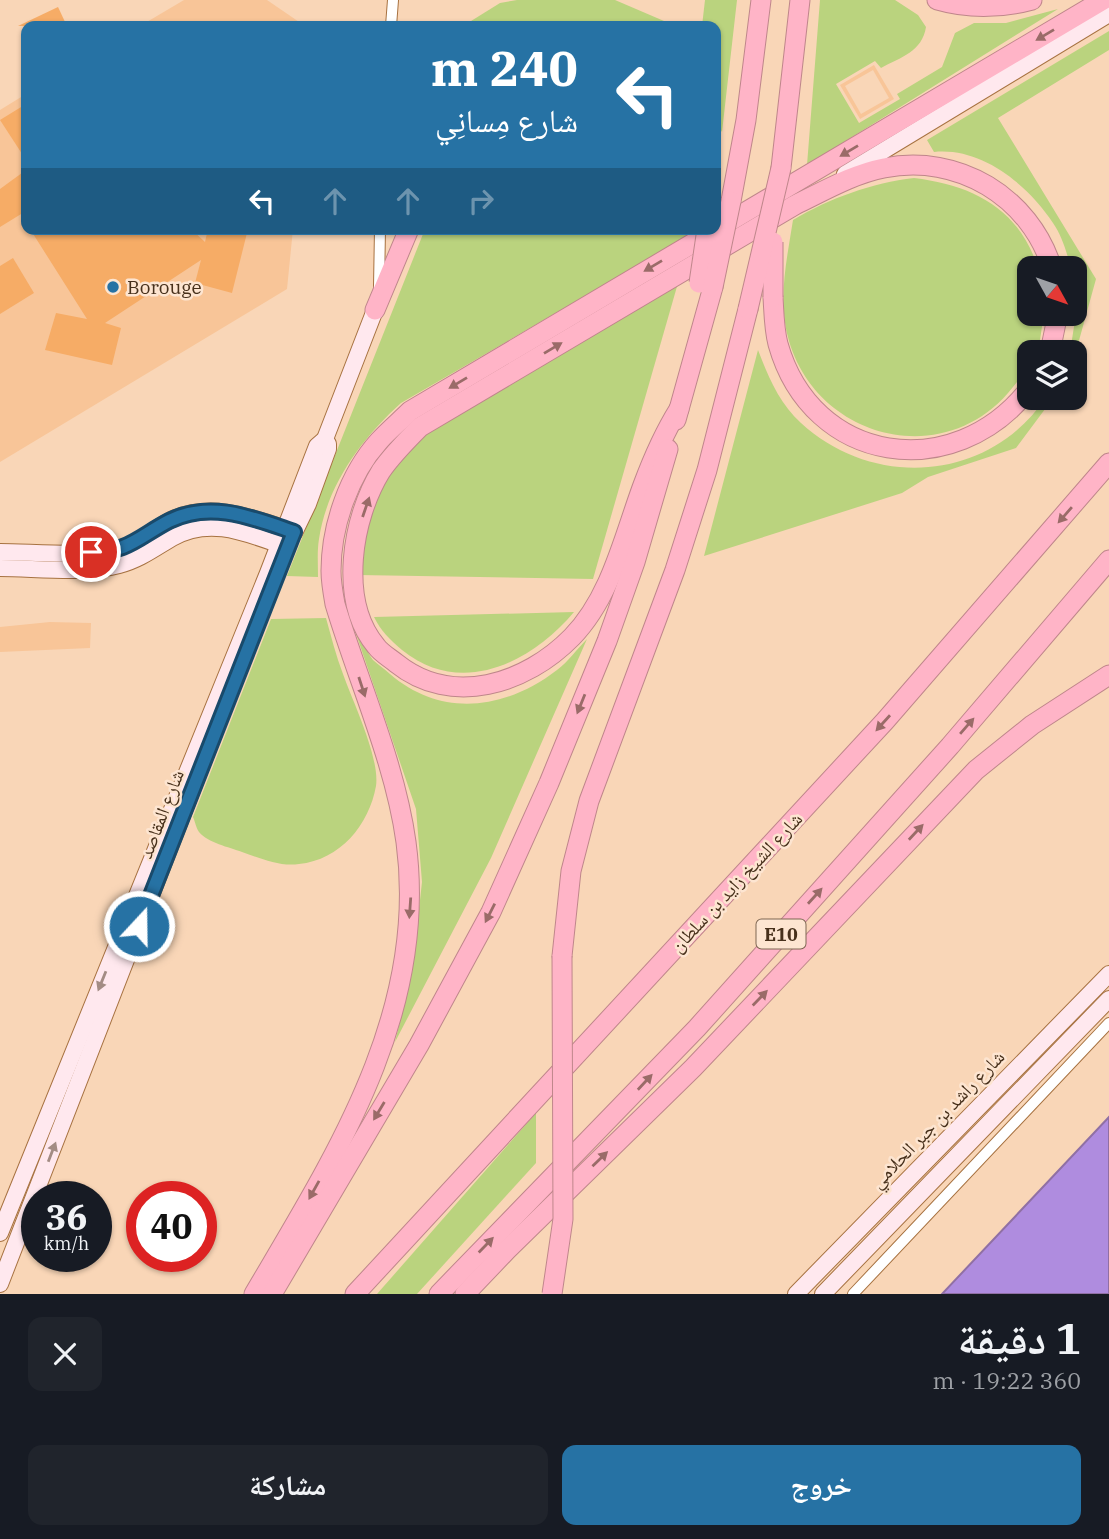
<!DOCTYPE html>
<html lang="ar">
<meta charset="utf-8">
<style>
:root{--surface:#171b24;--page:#20242c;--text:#f1f3f6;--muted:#9ea1a6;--accent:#2672a4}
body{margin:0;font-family:"IBM Plex Serif","Noto Naskh Arabic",serif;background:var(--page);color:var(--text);direction:rtl;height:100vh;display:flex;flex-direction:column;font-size:26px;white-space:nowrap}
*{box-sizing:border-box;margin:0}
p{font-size:23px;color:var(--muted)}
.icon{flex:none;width:38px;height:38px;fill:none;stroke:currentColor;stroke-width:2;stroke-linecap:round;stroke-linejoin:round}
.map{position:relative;height:1294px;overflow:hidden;direction:ltr}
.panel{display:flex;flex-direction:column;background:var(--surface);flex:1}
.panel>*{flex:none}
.top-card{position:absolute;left:21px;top:21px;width:700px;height:214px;border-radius:14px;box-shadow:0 2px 5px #0004;direction:rtl;background:#2672a4;color:#fff;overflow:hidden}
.needle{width:46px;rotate:130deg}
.controls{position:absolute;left:1017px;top:256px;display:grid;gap:14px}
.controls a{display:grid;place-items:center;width:70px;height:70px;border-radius:14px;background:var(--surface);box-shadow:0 2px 5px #0004;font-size:35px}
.speed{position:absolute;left:21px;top:1181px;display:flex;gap:14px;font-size:35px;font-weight:700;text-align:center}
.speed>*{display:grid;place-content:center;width:91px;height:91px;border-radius:50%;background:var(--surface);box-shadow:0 2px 5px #0004;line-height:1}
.speed small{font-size:18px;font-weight:400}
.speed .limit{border:10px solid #d22;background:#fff;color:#111}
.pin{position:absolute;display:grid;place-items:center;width:60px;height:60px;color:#fff;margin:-30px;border:4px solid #fff;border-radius:50%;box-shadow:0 2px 7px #0007}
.me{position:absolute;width:77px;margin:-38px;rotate:21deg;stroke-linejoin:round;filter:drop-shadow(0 0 5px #0008)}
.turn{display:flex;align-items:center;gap:24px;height:147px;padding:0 28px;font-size:32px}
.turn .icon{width:91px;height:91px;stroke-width:2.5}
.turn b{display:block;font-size:49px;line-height:60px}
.lanes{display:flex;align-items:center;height:66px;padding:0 28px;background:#0003;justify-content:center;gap:35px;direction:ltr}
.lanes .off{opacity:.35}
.round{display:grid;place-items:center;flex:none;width:74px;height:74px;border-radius:14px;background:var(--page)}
.overview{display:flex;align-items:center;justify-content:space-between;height:119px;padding:0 28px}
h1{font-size:42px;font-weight:700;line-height:52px}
.action{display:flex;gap:14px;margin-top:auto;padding:14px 28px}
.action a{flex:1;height:80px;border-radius:14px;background:var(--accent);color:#fff;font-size:28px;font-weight:700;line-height:80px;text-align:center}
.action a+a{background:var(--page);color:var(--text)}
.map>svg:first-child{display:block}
.built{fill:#f8c598;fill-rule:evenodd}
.green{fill:#bad37e}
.water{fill:#af8cdf;stroke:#9070a4;stroke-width:2}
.building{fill:#f6ac66}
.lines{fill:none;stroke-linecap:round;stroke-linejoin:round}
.street-casing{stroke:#a77241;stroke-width:12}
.secondary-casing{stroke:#a77241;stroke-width:18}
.highway-casing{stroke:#bf868b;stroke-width:21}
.street{stroke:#fff;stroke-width:10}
.secondary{stroke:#ffe8ee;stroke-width:16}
.highway{stroke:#ffb4c7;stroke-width:19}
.highway-bridge-casing{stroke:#bf868b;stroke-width:21;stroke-linecap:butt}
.highway-bridge{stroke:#ffb4c7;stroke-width:19}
.oneway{fill:#9a6b68}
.oneway2{fill:#a38c84}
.route-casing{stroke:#194a6b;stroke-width:18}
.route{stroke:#2672a4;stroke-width:12}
.poi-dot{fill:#2672a4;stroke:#fde5d1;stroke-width:2.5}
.labels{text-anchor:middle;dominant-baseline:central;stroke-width:5;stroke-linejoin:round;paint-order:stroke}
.shield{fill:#fde5d1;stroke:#7e6652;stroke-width:2}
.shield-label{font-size:18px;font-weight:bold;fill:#47301b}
.poi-label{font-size:19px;fill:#47301b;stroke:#fde5d1;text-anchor:start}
.street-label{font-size:19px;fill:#47301b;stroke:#fde5d1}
</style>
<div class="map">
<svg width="1109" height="1294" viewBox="0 0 1109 1294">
<rect width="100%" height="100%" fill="#f9d6b7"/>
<!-- built -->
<g class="built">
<polygon points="184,0 267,0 305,26 140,26"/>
<path d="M874 65 894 99 860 119 840 85ZM873 70 889 98 861 114 845 86Z"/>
<polygon points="26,94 26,229 293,229 287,289 0,462 0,110"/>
<polygon points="50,622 91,623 90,648 0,652 0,627"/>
</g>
<!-- green -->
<g class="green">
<polygon points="517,0 615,0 664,21 671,26 463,26 500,3"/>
<polygon points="705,0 737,0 722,132 716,121 716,26 702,26"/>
<path d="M820 0H895L918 15 926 27C922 52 901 57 881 68L875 61 836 84 859 123 900 99 897 94 942 67 955 33 974 23H1006L1058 9 807 165Z"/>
<path d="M1109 31V50L998 118 1096 279 1075 355 1074 352H1070L1076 314 1074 268H1071C1067 253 1062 236 1053 223 1028 185 982 147 934 152L927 140Z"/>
<path d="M914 178C972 185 1019 208 1038 268H1029V313H1044L1040 340 1035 352H1029C1029 369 1019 380 1008 393 940 471 817 437 789 341 777 301 787 259 793 220 830 198 872 183 914 178Z"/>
<path d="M425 229H691L690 235 401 403C362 438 327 485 319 539 317 551 318 564 318 577L287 576Z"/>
<polygon points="678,283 593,579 358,575 374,496 404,453 425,435"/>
<path d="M758 350C768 376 779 403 801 423 874 490 990 482 1046 397H1054L1016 448 928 477 902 493 704 556Z"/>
<path d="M574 612C531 663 461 698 402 650 390 640 381 631 374 617Z"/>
<path d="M326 618C331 636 336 656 343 674 353 702 380 758 376 786 369 825 340 860 299 864 280 867 260 858 242 852 229 847 208 843 199 832 196 828 195 821 193 817L271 619Z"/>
<path d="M352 622C359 634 365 649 373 660 378 665 385 669 390 674 441 718 505 710 557 670 568 662 577 649 587 639L491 858 395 1042 412 973 422 882 416 809Z"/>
<polygon points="536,1113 536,1163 417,1294 377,1294"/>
</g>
<!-- water -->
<polygon class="water" points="1109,1117 1109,1294 942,1294"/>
<!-- building -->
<g class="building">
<polygon points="58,7 66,24 61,26 18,26"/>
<polygon points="26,104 26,160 0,120"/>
<polygon points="26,170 26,211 0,227 0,189"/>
<polygon points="30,229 191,229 205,242 208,229 248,229 232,293 195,283 201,260 105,323 121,328 112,365 45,350 56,313 87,319"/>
<polygon points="13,258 34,293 0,314 0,266"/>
</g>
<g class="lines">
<defs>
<g id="street">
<polyline points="391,26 393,0"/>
<polyline points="379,287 380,229"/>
<polyline points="853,1294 1109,1023"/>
</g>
<g id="secondary">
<polyline points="845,174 1109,14"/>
<polyline points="294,533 308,504 328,449 328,444 325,439"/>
<path d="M0 552C32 552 90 558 119 549 139 544 153 529 171 520 212 501 252 518 292 531"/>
<path d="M0 568C35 568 86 574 119 565 139 560 155 548 172 538 211 516 248 534 286 547"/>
<polyline points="0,1233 268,573 317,446 325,439 375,310"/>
<polyline points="0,1284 213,736"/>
<polyline points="796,1294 1109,974"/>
<polyline points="823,1294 1109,999"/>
</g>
<g id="highway">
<path d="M937 0C968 9 1002 8 1032 0"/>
<polyline points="781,168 800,0"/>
<polyline points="731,201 746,120 761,0"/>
<path d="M773 297C774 313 774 329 778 344 812 465 954 485 1029 389"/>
<polyline points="375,310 409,229"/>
<polyline points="1050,352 1058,313"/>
<path d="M679 409C664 433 653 458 643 485 624 536 611 597 572 637 526 684 452 708 396 663 390 658 381 653 376 646 338 600 352 518 381 471 392 455 406 441 420 427L795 205C824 191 853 174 884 168 958 153 1030 197 1052 268"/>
<polyline points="676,420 713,287"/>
<polyline points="562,956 571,871 589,801 675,570 707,470 748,309"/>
<path d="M254 1294C336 1155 429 1011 406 842 395 762 358 681 335 604 333 593 331 582 331 571 331 526 349 474 379 441 389 430 400 421 410 411L1103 0"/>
<polyline points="272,1294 419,1045 491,912 549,783 607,641 635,562 668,449"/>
<polyline points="355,1294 885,721 1109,463"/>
<polyline points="439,1294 697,1028 950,746 1109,560"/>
<polyline points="465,1294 507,1250 693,1068 976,770 1032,725 1109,675"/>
</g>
</defs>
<!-- street casing -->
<use href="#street" class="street-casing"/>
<!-- secondary casing -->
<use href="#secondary" class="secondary-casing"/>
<!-- highway casing -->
<use href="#highway" class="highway-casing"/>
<!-- street -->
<use href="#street" class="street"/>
<!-- secondary -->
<use href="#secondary" class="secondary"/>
<!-- highway -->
<use href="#highway" class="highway"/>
<defs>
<g id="highway-bridge">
<polyline points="699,283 707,229"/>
<polyline points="713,287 731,201"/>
<polyline points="773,297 773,242"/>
<polyline points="748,309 781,168"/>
<polyline points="552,1294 563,1219 562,956"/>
</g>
</defs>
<!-- highway-bridge casing -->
<use href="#highway-bridge" class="highway-bridge-casing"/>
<!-- highway-bridge -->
<use href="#highway-bridge" class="highway-bridge"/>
</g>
<!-- one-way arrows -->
<defs><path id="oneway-solid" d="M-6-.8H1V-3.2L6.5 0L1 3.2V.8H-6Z" transform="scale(1.75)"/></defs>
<g class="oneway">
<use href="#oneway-solid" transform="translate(1045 35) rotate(149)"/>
<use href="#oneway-solid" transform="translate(849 151) rotate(149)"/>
<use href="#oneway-solid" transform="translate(653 266) rotate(149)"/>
<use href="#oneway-solid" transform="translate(553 348) rotate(-31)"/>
<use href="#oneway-solid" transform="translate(458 383) rotate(149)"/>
<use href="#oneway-solid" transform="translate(366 507) rotate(-71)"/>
<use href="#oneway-solid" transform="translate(1065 515) rotate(131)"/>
<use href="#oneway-solid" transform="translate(362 687) rotate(72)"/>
<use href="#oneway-solid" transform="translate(581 704) rotate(112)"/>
<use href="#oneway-solid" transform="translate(883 723) rotate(132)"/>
<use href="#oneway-solid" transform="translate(967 726) rotate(-49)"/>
<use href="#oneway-solid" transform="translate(916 832) rotate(-47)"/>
<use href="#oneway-solid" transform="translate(815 896) rotate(-48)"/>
<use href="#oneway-solid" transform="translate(410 908) rotate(94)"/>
<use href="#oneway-solid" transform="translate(490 913) rotate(117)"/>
<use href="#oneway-solid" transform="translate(760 998) rotate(-46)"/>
<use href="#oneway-solid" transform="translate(645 1082) rotate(-47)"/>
<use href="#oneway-solid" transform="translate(379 1111) rotate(121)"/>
<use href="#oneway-solid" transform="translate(600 1159) rotate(-44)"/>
<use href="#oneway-solid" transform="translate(314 1190) rotate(119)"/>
<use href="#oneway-solid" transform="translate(486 1245) rotate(-46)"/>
</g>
<g class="oneway2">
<use href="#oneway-solid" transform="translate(102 981) rotate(112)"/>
<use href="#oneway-solid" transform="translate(52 1152) rotate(-69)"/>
</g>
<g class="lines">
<defs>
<path id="route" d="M91 552C127 553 140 536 169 521 211 500 253 518 294 532L139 926"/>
</defs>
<!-- route casing -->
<use href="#route" class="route-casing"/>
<!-- route -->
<use href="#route" class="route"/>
</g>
<!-- markers -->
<circle class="poi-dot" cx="113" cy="287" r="7"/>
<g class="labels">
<!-- shield labels -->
<rect class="shield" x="756.5" y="919.5" width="49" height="29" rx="5"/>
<g class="shield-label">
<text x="781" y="934">E10</text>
</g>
<!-- poi labels -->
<g class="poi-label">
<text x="127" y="287">Borouge</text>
</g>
<!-- street labels -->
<g class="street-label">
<text transform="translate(161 814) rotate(-69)">شارع المقاصد</text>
<text transform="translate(736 882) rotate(-47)">شارع الشيخ زايد بن سلطان</text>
<text transform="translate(937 1119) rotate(-46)">شارع راشد بن جبر الحلامي</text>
</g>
</g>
</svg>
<div class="controls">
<a><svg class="needle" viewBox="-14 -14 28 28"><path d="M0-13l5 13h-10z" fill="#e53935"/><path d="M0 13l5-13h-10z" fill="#9ea1a6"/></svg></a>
<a><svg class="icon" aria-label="layers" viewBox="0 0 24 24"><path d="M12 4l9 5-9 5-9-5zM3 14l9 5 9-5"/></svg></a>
</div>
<div class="speed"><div>36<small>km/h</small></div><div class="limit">40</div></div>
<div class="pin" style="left:91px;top:552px;background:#d93025"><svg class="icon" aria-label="arrive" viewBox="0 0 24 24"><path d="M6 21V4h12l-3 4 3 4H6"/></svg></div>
<svg class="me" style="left:139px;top:926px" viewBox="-20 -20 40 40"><circle r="17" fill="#2672a4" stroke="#fff" stroke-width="3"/><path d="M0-11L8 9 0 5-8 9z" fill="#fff"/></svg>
<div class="top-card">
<div class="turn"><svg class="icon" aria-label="left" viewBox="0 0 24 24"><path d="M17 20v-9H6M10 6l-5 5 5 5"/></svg><div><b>240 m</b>شارع مِسانِي</div></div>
<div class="lanes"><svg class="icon" aria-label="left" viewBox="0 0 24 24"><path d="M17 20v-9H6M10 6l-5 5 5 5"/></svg><svg class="icon off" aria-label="ahead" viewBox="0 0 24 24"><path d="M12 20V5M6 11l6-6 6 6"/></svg><svg class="icon off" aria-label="ahead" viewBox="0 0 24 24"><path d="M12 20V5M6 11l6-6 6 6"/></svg><svg class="icon off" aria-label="right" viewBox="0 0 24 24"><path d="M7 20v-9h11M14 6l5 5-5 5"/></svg></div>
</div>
</div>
<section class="panel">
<div class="overview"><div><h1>1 دقيقة</h1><p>360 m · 19:22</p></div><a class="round"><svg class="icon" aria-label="close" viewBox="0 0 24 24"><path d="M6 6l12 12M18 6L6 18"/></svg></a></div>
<div class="action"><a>خروج</a><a>مشاركة</a></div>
</section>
